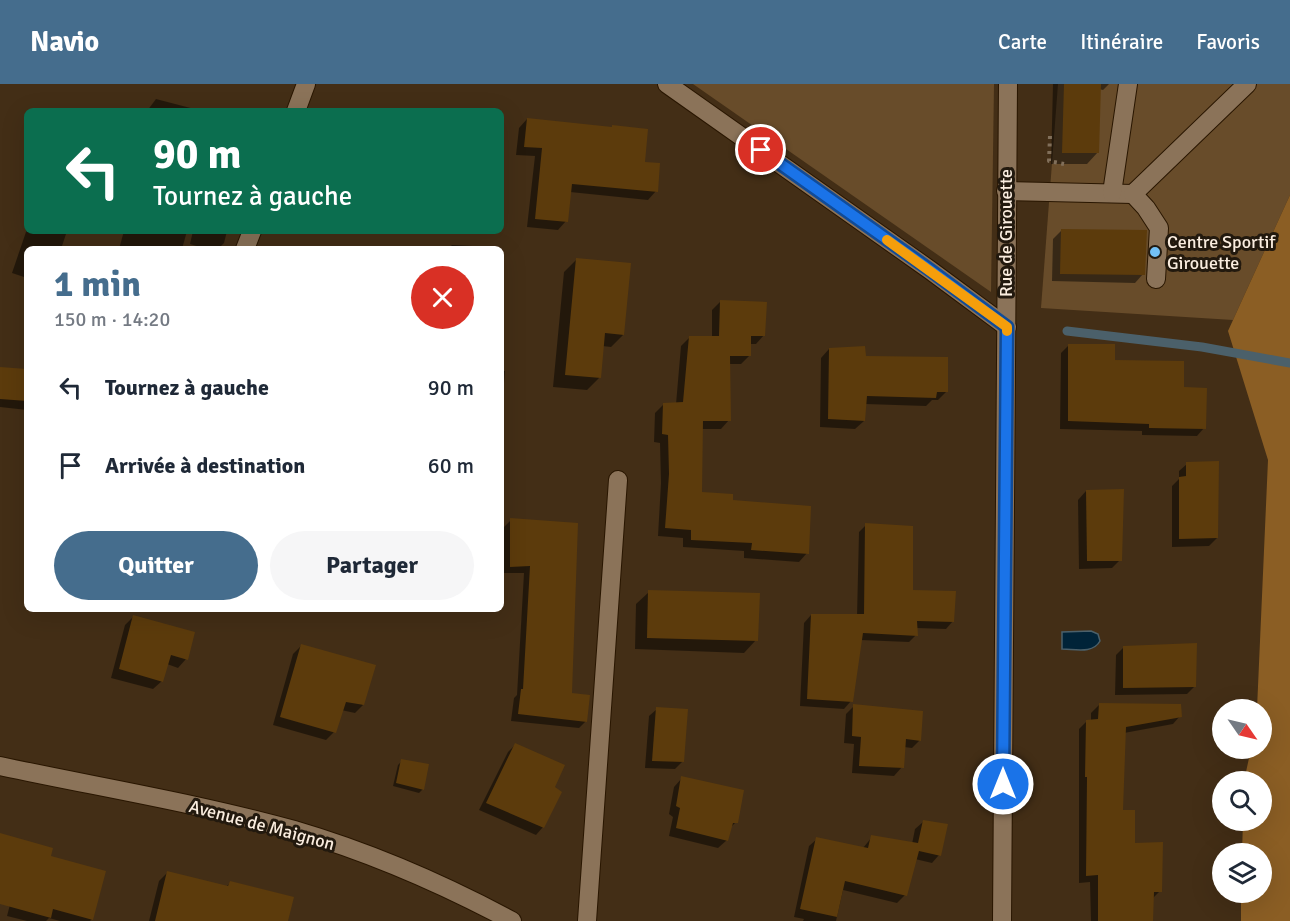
<!DOCTYPE html>
<html lang="fr">
<meta charset="utf-8">
<style>
:root{--surface:#fff;--page:#f6f6f7;--text:#1f2937;--muted:#747a83;--accent:#456d8d}
body{margin:0;font-family:Signika,sans-serif;background:var(--page);color:var(--text);height:100vh;display:flex;flex-direction:column;font-size:22px;white-space:nowrap}
*{box-sizing:border-box;margin:0}
p{font-size:20px;color:var(--muted)}
.icon{flex:none;width:33px;height:33px;fill:none;stroke:currentColor;stroke-width:2;stroke-linecap:round;stroke-linejoin:round}
.map{position:relative;flex:1;overflow:hidden}
.details{position:absolute;left:24px;top:162px;width:480px;height:366px;display:flex;flex-direction:column;background:var(--surface);border-radius:9px;box-shadow:0 6px 24px #0002}
.details>*{flex:none}
.hud{position:absolute;left:24px;top:24px;width:480px;height:126px;border-radius:9px;box-shadow:0 6px 24px #0002;background:#0b6e4f;color:#fff;overflow:hidden}
.needle{width:39px;rotate:124deg}
.fabs{position:absolute;left:1212px;top:615px;display:grid;gap:12px}
.fabs a{display:grid;place-items:center;width:60px;height:60px;border-radius:50%;background:var(--surface);box-shadow:0 6px 24px #0002;font-size:30px}
.pin{position:absolute;display:grid;place-items:center;width:51px;height:51px;color:#fff;margin:-26px;border:3px solid #fff;border-radius:50%;box-shadow:0 2px 6px #0007}
.me{position:absolute;width:66px;margin:-33px;rotate:0deg;stroke-linejoin:round;filter:drop-shadow(0 0 4px #0008)}
.turn{display:flex;align-items:center;gap:21px;height:126px;padding:0 30px;font-size:27px}
.turn .icon{width:78px;height:78px;stroke-width:2.5}
.turn b{display:block;font-size:42px;line-height:51px}
.round{display:grid;place-items:center;flex:none;width:63px;height:63px;border-radius:32px;background:var(--page)}
.headline{display:flex;align-items:center;justify-content:space-between;height:102px;padding:0 30px}
h1{font-size:36px;font-weight:800;line-height:45px;color:var(--accent)}
.action{display:flex;gap:12px;margin-top:auto;padding:12px 30px}
.action a{flex:1;height:69px;border-radius:36px;background:var(--accent);color:#fff;font-size:24px;font-weight:800;line-height:69px;text-align:center}
.action a+a{background:var(--page);color:var(--text)}
ul{padding:0;list-style:none}
li{display:flex;align-items:center;gap:18px;height:78px;padding:0 30px}
li div{flex:1}
li b{display:block;font-size:22px}
li em{font-style:normal}
header{display:flex;align-items:center;gap:36px;box-sizing:border-box;height:84px;padding:0 30px;background:var(--accent);color:#fff}
header strong{font-size:28px}
nav{display:flex;gap:33px;margin-inline-start:auto;font-size:21px}
.map>svg:first-child{display:block}
.green{fill:#684c2a}
.forest{fill:#8b5e24}
.water{fill:#002338;stroke:#4b606a;stroke-width:1.5}
.shadow{fill:#0007}
.lines{fill:none;stroke-linecap:round;stroke-linejoin:round}
.stream{stroke:#4b606a;stroke-width:9}
.building{fill:#5c3b0c}
.lane-casing{stroke:#291600;stroke-width:20}
.street-casing{stroke:#291600;stroke-width:20}
.secondary-casing{stroke:#291600;stroke-width:20}
.path{stroke:#816f5a;stroke-width:4;stroke-dasharray:3 4.5;stroke-linecap:butt}
.lane{stroke:#8b7359;stroke-width:18}
.street{stroke:#8b7359;stroke-width:18}
.secondary{stroke:#8b7359;stroke-width:18}
.route-casing{stroke:#114b97;stroke-width:15}
.route{stroke:#1a73e8;stroke-width:10}
.slow{stroke:#f59e0b;stroke-width:10}
.poi-dot{fill:#73c1f6;stroke:#22190e;stroke-width:2}
.labels{text-anchor:middle;dominant-baseline:central;stroke-width:6;stroke-linejoin:round;paint-order:stroke}
.street-label{font-size:18px;fill:#faeddf;stroke:#22190e}
.poi-label{font-size:18px;fill:#faeddf;stroke:#22190e;text-anchor:start}
</style>
<header>
<strong>Navio</strong>
<nav><a>Carte</a><a>Itinéraire</a><a>Favoris</a></nav>
</header>
<div class="map">
<svg width="1290" height="837" viewBox="0 0 1290 837">
<rect width="100%" height="100%" fill="#432e16"/>
<!-- green -->
<g class="green">
<polygon points="693,0 994,0 991,208"/>
<polygon points="1058,0 1290,0 1290,111 1233,236 1041,224"/>
</g>
<!-- forest -->
<polygon class="forest" points="1290,111 1290,837 1241,837 1241,809 1262,808 1262,770 1242,769 1243,737 1262,736 1262,698 1244,697 1251,665 1262,664 1262,626 1257,625 1268,376 1228,247"/>
<!-- water -->
<path class="water" d="M1091 547 1098 550 1100 557C1093 570 1075 565 1062 565V548Z"/>
<!-- shadow -->
<g class="shadow">
<polygon points="1053,0 1109,0 1103,6 1099,5 1098,68 1087,80 1051,80"/>
<polygon points="156,15 202,27 147,27"/>
<polygon points="527,35 643,79 656,107 648,116 570,108 566,137 558,146 527,143 535,72 516,71 519,44"/>
<polygon points="27,145 27,147 67,147 61,165 27,165 27,194 12,189"/>
<polygon points="124,147 187,147 182,165 119,165"/>
<polygon points="193,147 227,147 224,159 218,165 206,165 190,160"/>
<polygon points="1061,147 1143,190 1135,199 1052,197 1053,155"/>
<polygon points="452,161 493,163 492,165 448,165"/>
<polygon points="576,176 623,251 611,263 602,262 599,294 587,306 553,303 564,188"/>
<polygon points="720,218 764,251 756,260 750,260 750,271 741,280 728,280 729,336 721,345 702,345 701,409 731,418 807,469 799,478 744,474 744,467 683,463 683,454 658,452 661,399 660,359 654,358 655,329 663,321 676,320 681,262 689,254 712,254 712,226"/>
<polygon points="1069,261 1182,305 1204,344 1197,352 1142,351 1142,347 1060,345 1061,269"/>
<polygon points="829,265 864,274 946,308 938,316 932,316 926,322 865,320 864,337 855,345 820,343 821,274"/>
<polygon points="0,284 27,287 27,326 0,323"/>
<polygon points="501,287 505,287 501,336"/>
<polygon points="1187,380 1217,454 1209,462 1172,463 1172,402 1179,395 1179,387"/>
<polygon points="1086,407 1120,476 1112,484 1079,485 1078,416"/>
<polygon points="511,436 577,441 571,610 586,637 579,644 511,637 514,614 517,611 524,489 503,489 504,443"/>
<polygon points="866,441 912,507 953,537 946,545 916,544 916,551 909,558 860,556 851,617 844,625 800,622 804,539 811,531 857,532 859,448"/>
<polygon points="649,508 756,556 744,569 635,565 636,520"/>
<polygon points="134,532 186,575 178,584 167,580 162,597 153,605 111,594 125,541"/>
<polygon points="301,562 363,621 355,629 341,626 334,648 326,656 273,641 293,570"/>
<polygon points="1124,563 1195,602 1187,610 1115,611 1116,571"/>
<polygon points="1099,621 1180,632 1173,640 1124,649 1122,727 1133,760 1160,807 1152,815 1150,837 1091,837 1090,798 1079,799 1079,645 1087,637 1091,637 1091,629"/>
<polygon points="854,622 920,656 912,664 904,663 902,683 894,692 852,689 854,660 844,659 846,630"/>
<polygon points="657,625 683,677 675,685 645,684 649,632"/>
<polygon points="515,661 543,743 536,751 479,726 508,668"/>
<polygon points="402,677 423,705 419,709 393,702 398,681"/>
<polygon points="682,694 736,738 730,744 727,756 718,764 669,752 673,733 669,730 674,703"/>
<polygon points="923,738 939,771 932,779 915,775 905,811 897,819 843,806 836,837 803,837 804,835 794,833 809,762 817,755 863,764 872,753 912,760 915,745"/>
<polygon points="0,751 92,835 90,837 60,837 49,834 46,837 27,837 7,832 13,809 0,806"/>
<polygon points="167,789 226,803 230,799 287,837 149,837 159,797"/>
</g>
<g class="lines">
<!-- stream -->
<polyline class="stream" points="1067,247 1202,263 1290,279"/>
</g>
<!-- building -->
<g class="building">
<polygon points="1064,0 1101,0 1099,69 1062,69"/>
<polygon points="527,34 612,43 612,41 648,45 645,78 660,79 658,108 572,100 568,138 535,135 542,64 524,63"/>
<polygon points="1061,145 1147,146 1145,191 1060,190"/>
<polygon points="576,174 631,179 624,251 605,249 601,294 565,291"/>
<polygon points="720,216 767,218 765,252 751,252 751,272 730,272 731,337 703,337 702,408 733,410 733,416 811,422 809,470 751,466 752,459 691,456 691,446 665,444 669,390 668,351 662,350 663,319 683,318 689,252 719,252"/>
<polygon points="1068,260 1115,260 1115,276 1184,277 1184,303 1207,304 1206,345 1149,344 1149,340 1068,337"/>
<polygon points="865,262 866,272 948,273 948,308 937,308 936,314 867,312 865,337 828,335 829,264"/>
<polygon points="0,283 27,285 27,317 0,315"/>
<polygon points="1219,377 1218,454 1179,455 1179,393 1186,392 1186,378"/>
<polygon points="1124,405 1122,477 1087,477 1086,406"/>
<polygon points="510,434 578,439 572,609 590,611 587,638 518,630 521,605 523,605 530,482 510,483"/>
<polygon points="865,439 913,442 913,506 956,507 954,538 917,537 918,552 863,549 864,542 853,618 807,615 811,530 864,530"/>
<polygon points="648,506 760,509 758,557 647,554"/>
<polygon points="133,531 195,548 188,576 171,571 163,598 119,585"/>
<polygon points="1197,559 1196,603 1123,604 1123,562"/>
<polygon points="301,560 376,581 364,621 346,618 336,649 280,633"/>
<polygon points="1099,619 1181,620 1182,633 1126,643 1123,726 1135,726 1135,759 1163,758 1162,808 1154,808 1153,837 1098,837 1098,791 1086,792 1087,693 1085,693 1086,636 1098,635"/>
<polygon points="853,620 923,627 921,657 906,655 904,684 859,682 861,653 852,652"/>
<polygon points="656,623 688,625 684,678 652,677"/>
<polygon points="515,659 565,681 555,703 562,708 544,744 486,719"/>
<polygon points="401,675 429,680 424,706 396,699"/>
<polygon points="681,692 744,706 738,739 733,739 728,757 676,744 680,724 676,722"/>
<polygon points="923,736 948,740 941,772 919,767 907,812 845,797 837,833 800,825 816,753 868,764 871,751 918,759"/>
<polygon points="0,749 53,764 51,772 106,787 93,836 53,825 51,834 0,820"/>
<polygon points="167,787 228,802 230,797 294,813 288,837 155,837"/>
</g>
<g class="lines">
<defs>
<g id="lane">
<polyline points="667,0 930,186 1007,243"/>
<polyline points="296,27 306,0"/>
<polyline points="1006,107 1133,110 1247,0"/>
<polyline points="1112,109 1128,0"/>
<polyline points="1133,110 1146,124 1159,144 1156,195"/>
<polyline points="245,165 252,147"/>
<polyline points="587,837 618,396"/>
</g>
<polyline id="street" points="1002,837 1008,0"/>
<path id="secondary" d="M0 682C98 703 197 719 294 746 369 768 443 800 512 837"/>
</defs>
<!-- lane casing -->
<use href="#lane" class="lane-casing"/>
<!-- street casing -->
<use href="#street" class="street-casing"/>
<!-- secondary casing -->
<use href="#secondary" class="secondary-casing"/>
<!-- path -->
<polyline class="path" points="1050,52 1049,77 1064,80"/>
<!-- lane -->
<use href="#lane" class="lane"/>
<!-- street -->
<use href="#street" class="street"/>
<!-- secondary -->
<use href="#secondary" class="secondary"/>
</g>
<g class="lines">
<defs>
<polyline id="route" points="761,66 930,186 1007,243 1003,700"/>
</defs>
<!-- route casing -->
<use href="#route" class="route-casing"/>
<!-- route -->
<use href="#route" class="route"/>
<!-- slow -->
<polyline class="slow" points="887,156 1007,243 1007,247"/>
</g>
<!-- markers -->
<circle class="poi-dot" cx="1155" cy="168" r="6"/>
<g class="labels">
<!-- street labels -->
<g class="street-label">
<text transform="translate(1006 149) rotate(-90)">Rue de Girouette</text>
<text transform="translate(262 741) rotate(15)">Avenue de Maignon</text>
</g>
<!-- poi labels -->
<g class="poi-label">
<text x="1167" y="158">Centre Sportif<tspan x="1167" dy="21">Girouette</tspan></text>
</g>
</g>
</svg>
<div class="fabs">
<a><svg class="needle" viewBox="-14 -14 28 28"><path d="M0-13l5 13h-10z" fill="#e53935"/><path d="M0 13l5-13h-10z" fill="#747a83"/></svg></a>
<a><svg class="icon" aria-label="search" viewBox="0 0 24 24"><circle cx="10" cy="10" r="6"/><path d="M15 15l6 6"/></svg></a>
<a><svg class="icon" aria-label="layers" viewBox="0 0 24 24"><path d="M12 4l9 5-9 5-9-5zM3 14l9 5 9-5"/></svg></a>
</div>
<div class="pin" style="left:761px;top:66px;background:#d93025"><svg class="icon" aria-label="arrive" viewBox="0 0 24 24"><path d="M6 21V4h12l-3 4 3 4H6"/></svg></div>
<svg class="me" style="left:1003px;top:700px" viewBox="-20 -20 40 40"><circle r="17" fill="#1a73e8" stroke="#fff" stroke-width="3"/><path d="M0-11L8 9 0 5-8 9z" fill="#fff"/></svg>
<div class="hud">
<div class="turn"><svg class="icon" aria-label="left" viewBox="0 0 24 24"><path d="M17 20v-9H6M10 6l-5 5 5 5"/></svg><div><b>90 m</b>Tournez à gauche</div></div>
</div>
<section class="details">
<div class="headline"><div><h1>1 min</h1><p>150 m · 14:20</p></div><a class="round" style="background:#d93025;color:#fff"><svg class="icon" aria-label="close" viewBox="0 0 24 24"><path d="M6 6l12 12M18 6L6 18"/></svg></a></div>
<ul>
<li><svg class="icon" aria-label="left" viewBox="0 0 24 24"><path d="M17 20v-9H6M10 6l-5 5 5 5"/></svg><div><b>Tournez à gauche</b></div><em>90 m</em></li>
<li><svg class="icon" aria-label="arrive" viewBox="0 0 24 24"><path d="M6 21V4h12l-3 4 3 4H6"/></svg><div><b>Arrivée à destination</b></div><em>60 m</em></li>
</ul>
<div class="action"><a>Quitter</a><a>Partager</a></div>
</section>
</div>
